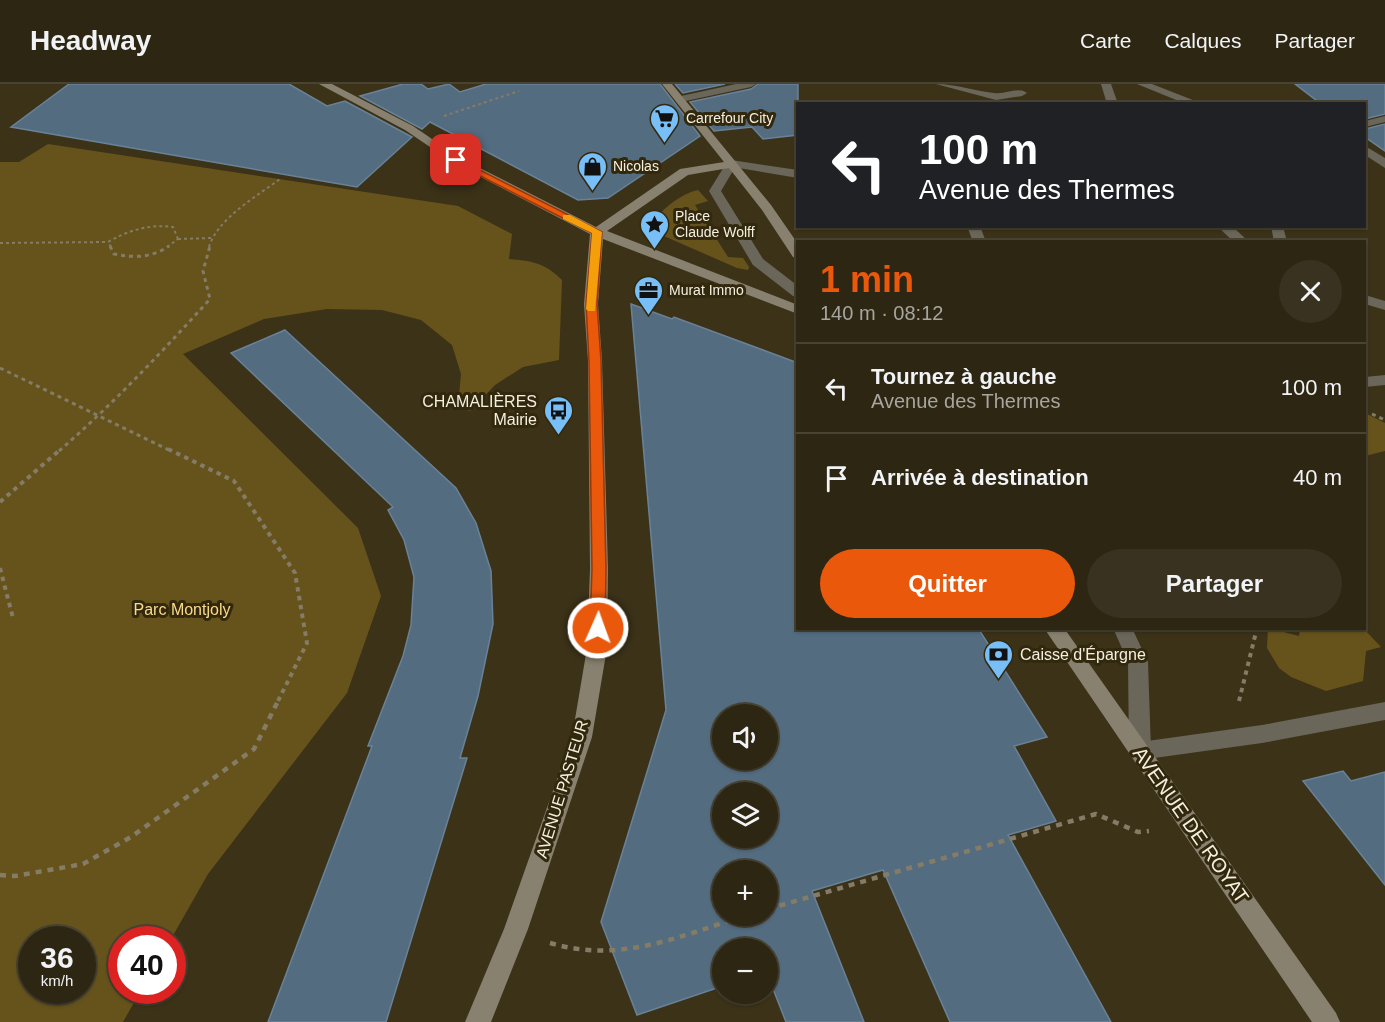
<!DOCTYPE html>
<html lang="fr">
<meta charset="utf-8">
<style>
:root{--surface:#2d2612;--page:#393220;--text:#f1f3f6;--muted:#a7a59f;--line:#484332;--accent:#ea580c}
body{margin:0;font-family:Helvetica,sans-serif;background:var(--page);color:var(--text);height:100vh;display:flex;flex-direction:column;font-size:22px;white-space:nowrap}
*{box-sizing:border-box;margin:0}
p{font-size:20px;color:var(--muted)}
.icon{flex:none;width:33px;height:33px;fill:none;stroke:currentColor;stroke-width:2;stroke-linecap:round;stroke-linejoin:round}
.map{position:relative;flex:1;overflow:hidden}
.details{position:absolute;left:796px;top:156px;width:570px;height:390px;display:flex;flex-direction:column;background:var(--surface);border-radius:0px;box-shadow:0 2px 4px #0004,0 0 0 2px var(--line)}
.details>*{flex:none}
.top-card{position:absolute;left:796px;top:18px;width:570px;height:126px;border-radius:0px;box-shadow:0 2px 4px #0004,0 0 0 2px var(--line);background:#202124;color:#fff;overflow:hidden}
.fabs{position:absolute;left:712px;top:620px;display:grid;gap:12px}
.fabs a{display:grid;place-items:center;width:66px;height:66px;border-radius:50%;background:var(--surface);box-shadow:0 2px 4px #0004,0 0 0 2px var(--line);font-size:30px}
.speed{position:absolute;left:18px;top:842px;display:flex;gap:12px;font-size:30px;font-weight:700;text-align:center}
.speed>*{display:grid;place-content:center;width:78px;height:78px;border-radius:50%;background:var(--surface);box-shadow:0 2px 4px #0004,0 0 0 2px var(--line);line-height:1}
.speed small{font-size:15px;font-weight:400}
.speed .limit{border:9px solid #d22;background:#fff;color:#111}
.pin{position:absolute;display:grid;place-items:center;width:51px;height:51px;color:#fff;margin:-26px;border-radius:12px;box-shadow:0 3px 9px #0006}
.me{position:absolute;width:66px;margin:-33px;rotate:2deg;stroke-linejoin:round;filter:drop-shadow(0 0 4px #0008)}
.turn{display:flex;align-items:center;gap:21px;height:126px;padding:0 24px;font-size:27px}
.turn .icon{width:78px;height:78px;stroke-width:2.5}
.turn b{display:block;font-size:42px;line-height:51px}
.round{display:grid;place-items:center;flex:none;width:63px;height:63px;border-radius:32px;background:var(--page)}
.overview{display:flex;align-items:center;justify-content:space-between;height:102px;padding:0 24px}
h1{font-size:36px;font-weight:600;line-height:45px;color:var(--accent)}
.cta{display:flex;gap:12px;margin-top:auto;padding:12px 24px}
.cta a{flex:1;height:69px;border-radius:36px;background:var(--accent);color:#fff;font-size:24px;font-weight:600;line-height:69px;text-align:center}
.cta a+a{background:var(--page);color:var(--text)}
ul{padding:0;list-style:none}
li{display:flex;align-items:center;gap:18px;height:90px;padding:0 24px;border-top:2px solid var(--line)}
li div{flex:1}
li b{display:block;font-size:22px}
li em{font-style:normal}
header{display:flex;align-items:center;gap:36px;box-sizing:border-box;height:84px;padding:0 30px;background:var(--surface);border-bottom:2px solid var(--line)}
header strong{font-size:28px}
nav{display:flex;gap:33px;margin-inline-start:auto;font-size:21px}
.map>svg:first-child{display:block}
.green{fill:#66531c;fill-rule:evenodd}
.building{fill:#546c80;stroke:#698297;stroke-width:1.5;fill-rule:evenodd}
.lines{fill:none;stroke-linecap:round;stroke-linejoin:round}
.path-far3{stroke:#847c66;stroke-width:2;stroke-dasharray:3 3;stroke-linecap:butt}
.path-far2{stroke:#847c66;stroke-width:3;stroke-dasharray:4 4;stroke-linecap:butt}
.path-far1{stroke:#847c66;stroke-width:4;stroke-dasharray:4.5 4.5;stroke-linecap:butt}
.path{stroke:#847c66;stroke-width:4.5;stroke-dasharray:6 6;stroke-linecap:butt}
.lane{fill:#6a665a;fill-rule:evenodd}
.street{fill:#6a665a;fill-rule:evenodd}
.secondary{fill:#89816f;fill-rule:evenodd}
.route{fill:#ea580c;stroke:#983908;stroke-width:1.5}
.slow{fill:#f59e0b}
.labels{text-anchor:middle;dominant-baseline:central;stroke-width:6;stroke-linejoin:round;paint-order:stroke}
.far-poi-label{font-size:14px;fill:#f5efdf;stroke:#32280e;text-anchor:start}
.poi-label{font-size:16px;fill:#f5efdf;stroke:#32280e;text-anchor:end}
.park-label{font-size:16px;fill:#fada87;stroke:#32280e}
.street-label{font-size:16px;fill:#f5efdf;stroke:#32280e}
.near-street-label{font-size:20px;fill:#f5efdf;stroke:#32280e}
</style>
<header>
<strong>Headway</strong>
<nav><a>Carte</a><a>Calques</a><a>Partager</a></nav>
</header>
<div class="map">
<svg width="1385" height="938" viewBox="0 0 1385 938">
<rect width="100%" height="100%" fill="#3c3218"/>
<!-- green -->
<g class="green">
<path d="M48 60 458 122 512 150 509 175C533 177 545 179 562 196L559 276 523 283 495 301 470 327 458 322 461 290 452 261 421 236 382 226 327 225 264 235 183 270 358 444 381 512 347 609 208 790 171 855H122V906H141L123 938H0V78H19ZM32 855H82V906H32Z"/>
<path d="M698 106 708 117 695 121 728 173 743 174 749 183 748 186 737 184 657 149 652 142C658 127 682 109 698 106Z"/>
<polygon points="1365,329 1385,339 1385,367 1365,372"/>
<polygon points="1268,544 1299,552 1300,545 1364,545 1381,563 1366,567 1363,597 1326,607 1291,593 1279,584 1267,564"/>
</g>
<!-- building -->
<g class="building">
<polygon points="69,0 289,0 327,22 345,17 412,53 357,103 11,43"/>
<polygon points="403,0 421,0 428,5 449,0 460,8 486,0 660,0 700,52 608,114 578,116 430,38 422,45 360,12"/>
<polygon points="675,0 725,0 683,9"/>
<polygon points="758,0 798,0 798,51 763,55 752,43 714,47 690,18 751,5"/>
<polygon points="1295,0 1385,0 1385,30 1365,35 1365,20 1321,20"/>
<polygon points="1385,40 1385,67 1365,53 1365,45"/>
<path d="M631 220 672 235 674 233 798 279V544H978L1047 653 1014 662 1056 737 1008 751 1111 938H950L883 786 812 807 864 938H786L768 892V864H723V902L637 931 601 838 666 626ZM723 630H768V675H723ZM723 708H768V753H723ZM723 786H768V831H723Z"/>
<polygon points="285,246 456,404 476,439 491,487 493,540 478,612 460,674 467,674 386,938 268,938 372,662 368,662 403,572 411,541 414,493 404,456 388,426 393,423 231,269"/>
<polygon points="1343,687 1351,697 1385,688 1385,801 1303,697"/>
</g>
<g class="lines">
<!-- path-far3 -->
<g class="path-far3">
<polyline points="444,32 519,7"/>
<polyline points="178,155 212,154"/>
<polyline points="0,159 108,158"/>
<path d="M111 163 108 158C129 146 149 140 173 143L178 155"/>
<polyline points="167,163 178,155"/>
<path d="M209 163C217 135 257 112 280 95"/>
</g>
<!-- path-far2 -->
<g class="path-far2">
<path d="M110 162 114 170C134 174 151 174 169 162"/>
<polyline points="0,284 171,367"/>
<polyline points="1372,330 1385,336"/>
<path d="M59 367C113 320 162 268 210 215L203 187 210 162"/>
</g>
<!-- path-far1 -->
<g class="path-far1">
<polyline points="168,365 234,397 295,489 307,559 276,621"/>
<polyline points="0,418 61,365"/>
<polyline points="0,484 13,534"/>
<polyline points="1239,617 1257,544"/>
</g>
<!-- path -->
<g class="path">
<polyline points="0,791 15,792 83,780 131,753 254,665 277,619"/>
<polyline points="768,825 1096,730 1138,748 1149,747"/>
<path d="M550 859C621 880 680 852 747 831"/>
</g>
<!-- lane -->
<g class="lane">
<polygon points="731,76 737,80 721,107 763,175 798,202 798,213 793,212 753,181 709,107 727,78"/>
<polygon points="1113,544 1132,544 1148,578 1151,667 1147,673 1140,676 1133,673 1129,667 1128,578"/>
</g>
<!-- street -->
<g class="street">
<polygon points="736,0 756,0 751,3 681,18 676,15 681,12"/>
<path d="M936 0C956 0 974 7 994 9 1005 11 1018 2 1027 9L1022 12 996 16Z"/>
<polygon points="1101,0 1111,0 1118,20 1107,20"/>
<polygon points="1137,0 1152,0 1203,20 1186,20"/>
<polygon points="1385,32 1385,38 1365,43 1365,37"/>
<polygon points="1365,62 1385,74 1385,84 1365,71"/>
<polygon points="731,76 798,86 798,94 727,82 725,80"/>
<polygon points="967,142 980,142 986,158 973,158"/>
<polygon points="1217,142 1232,142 1249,158 1234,158"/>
<polygon points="1271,142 1283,142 1287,158 1274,158"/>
<polygon points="1365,211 1385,217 1385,226 1365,220"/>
<polygon points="1385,291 1385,301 1365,303 1365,293"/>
<polygon points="1385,618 1385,636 1262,659 1140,676 1133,673 1129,667 1133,661 1140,658 1262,641"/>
</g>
<!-- secondary -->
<g class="secondary">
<polygon points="319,0 332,0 413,42 460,74 596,143 680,85 724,78 662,0 672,0 771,121 798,160 798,174 793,173 762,126 729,84 688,91 607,147 798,221 798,230 603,155 598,220 602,277 608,485 607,564 592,653 528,845 491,938 465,938 504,845 572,653 587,564 590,485 588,277 584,220 590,150 452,78 405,46"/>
<polygon points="1044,544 1064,544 1336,929 1340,938 1312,938"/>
</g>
</g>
<!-- route -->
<polygon class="route" points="456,74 602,148 597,220 601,277 606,485 605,544 603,548 592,548 590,544 592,485 589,277 586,220 592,149 453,78 452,76"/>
<!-- slow -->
<polygon class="slow" points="563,131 570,131 602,148 595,227 588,227 586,225 592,149 563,135"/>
<!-- icons -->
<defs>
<symbol id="supermarket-pin" viewBox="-11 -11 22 30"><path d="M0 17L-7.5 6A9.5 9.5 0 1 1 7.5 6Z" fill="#78bff7" stroke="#32280e"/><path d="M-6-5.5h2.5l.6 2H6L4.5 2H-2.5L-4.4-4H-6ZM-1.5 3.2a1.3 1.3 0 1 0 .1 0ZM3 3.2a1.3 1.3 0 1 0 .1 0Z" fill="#111"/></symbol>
<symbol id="shop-pin" viewBox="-11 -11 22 30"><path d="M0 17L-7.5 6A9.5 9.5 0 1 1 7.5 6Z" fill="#78bff7" stroke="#32280e"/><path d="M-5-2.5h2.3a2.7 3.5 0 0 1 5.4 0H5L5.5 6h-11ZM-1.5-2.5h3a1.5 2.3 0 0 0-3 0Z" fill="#111"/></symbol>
<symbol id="sight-pin" viewBox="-11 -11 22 30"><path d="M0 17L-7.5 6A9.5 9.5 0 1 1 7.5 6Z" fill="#78bff7" stroke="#32280e"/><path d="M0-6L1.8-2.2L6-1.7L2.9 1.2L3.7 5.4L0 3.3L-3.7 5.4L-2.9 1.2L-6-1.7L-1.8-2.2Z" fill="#111"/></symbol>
<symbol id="office-pin" viewBox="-11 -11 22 30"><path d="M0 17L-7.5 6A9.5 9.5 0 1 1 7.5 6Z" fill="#78bff7" stroke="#32280e"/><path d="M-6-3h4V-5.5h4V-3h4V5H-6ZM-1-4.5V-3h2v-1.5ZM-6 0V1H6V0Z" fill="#111"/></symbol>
<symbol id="bus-pin" viewBox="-11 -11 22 30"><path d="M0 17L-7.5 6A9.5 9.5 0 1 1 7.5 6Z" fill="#78bff7" stroke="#32280e"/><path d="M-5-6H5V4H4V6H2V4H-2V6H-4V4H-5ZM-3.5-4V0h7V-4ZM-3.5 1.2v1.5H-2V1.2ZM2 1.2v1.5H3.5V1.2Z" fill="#111"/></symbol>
<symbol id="bank-pin" viewBox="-11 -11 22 30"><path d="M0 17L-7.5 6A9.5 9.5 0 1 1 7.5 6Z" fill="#78bff7" stroke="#32280e"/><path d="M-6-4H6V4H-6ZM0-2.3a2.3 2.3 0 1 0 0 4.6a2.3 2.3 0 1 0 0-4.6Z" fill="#111"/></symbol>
</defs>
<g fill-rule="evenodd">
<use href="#supermarket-pin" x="648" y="18" width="33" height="45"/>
<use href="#shop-pin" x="576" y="66" width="33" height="45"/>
<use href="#sight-pin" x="638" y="124" width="33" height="45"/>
<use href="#office-pin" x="632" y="190" width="33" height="45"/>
<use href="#bus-pin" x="542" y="310" width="33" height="45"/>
<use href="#bank-pin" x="982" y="554" width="33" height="45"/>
</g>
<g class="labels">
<!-- far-poi labels -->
<g class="far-poi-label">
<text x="686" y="34">Carrefour City</text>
<text x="613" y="82">Nicolas</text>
<text x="675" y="132">Place<tspan x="675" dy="16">Claude Wolff</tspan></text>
<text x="669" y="206">Murat Immo</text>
</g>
<!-- poi labels -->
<g class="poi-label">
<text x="537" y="317">CHAMALIÈRES<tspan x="537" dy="18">Mairie</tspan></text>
<text x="1020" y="570" text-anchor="start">Caisse d'Épargne</text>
</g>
<!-- park labels -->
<g class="park-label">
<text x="182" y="525">Parc Montjoly</text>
</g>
<!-- street labels -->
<g class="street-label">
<text transform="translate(562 705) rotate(-73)">AVENUE PASTEUR</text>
</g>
<!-- near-street labels -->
<g class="near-street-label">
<text transform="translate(1191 741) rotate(55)">AVENUE DE ROYAT</text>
</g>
</g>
</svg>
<div class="fabs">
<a><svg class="icon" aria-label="sound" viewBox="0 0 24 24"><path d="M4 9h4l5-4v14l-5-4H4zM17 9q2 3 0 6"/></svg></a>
<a><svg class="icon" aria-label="layers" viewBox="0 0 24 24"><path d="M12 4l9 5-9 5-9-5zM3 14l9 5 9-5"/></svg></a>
<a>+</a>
<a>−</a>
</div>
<div class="speed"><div>36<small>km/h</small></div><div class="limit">40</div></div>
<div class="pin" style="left:456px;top:76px;background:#d93025"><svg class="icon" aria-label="arrive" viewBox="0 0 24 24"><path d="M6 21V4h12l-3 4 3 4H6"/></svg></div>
<svg class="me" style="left:598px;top:544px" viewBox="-20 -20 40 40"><circle r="17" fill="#ea580c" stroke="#fff" stroke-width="3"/><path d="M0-11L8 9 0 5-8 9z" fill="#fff"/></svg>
<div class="top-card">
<div class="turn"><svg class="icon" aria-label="left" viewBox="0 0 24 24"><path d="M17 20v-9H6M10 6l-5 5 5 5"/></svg><div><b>100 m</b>Avenue des Thermes</div></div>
</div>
<section class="details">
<div class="overview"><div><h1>1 min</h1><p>140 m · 08:12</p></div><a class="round"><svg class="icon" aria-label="close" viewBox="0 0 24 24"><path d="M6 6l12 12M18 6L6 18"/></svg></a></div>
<ul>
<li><svg class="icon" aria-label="left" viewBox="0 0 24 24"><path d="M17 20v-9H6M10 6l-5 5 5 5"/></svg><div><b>Tournez à gauche</b><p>Avenue des Thermes</p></div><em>100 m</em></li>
<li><svg class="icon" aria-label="arrive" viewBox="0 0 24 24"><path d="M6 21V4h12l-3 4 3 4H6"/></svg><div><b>Arrivée à destination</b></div><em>40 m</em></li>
</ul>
<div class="cta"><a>Quitter</a><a>Partager</a></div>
</section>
</div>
